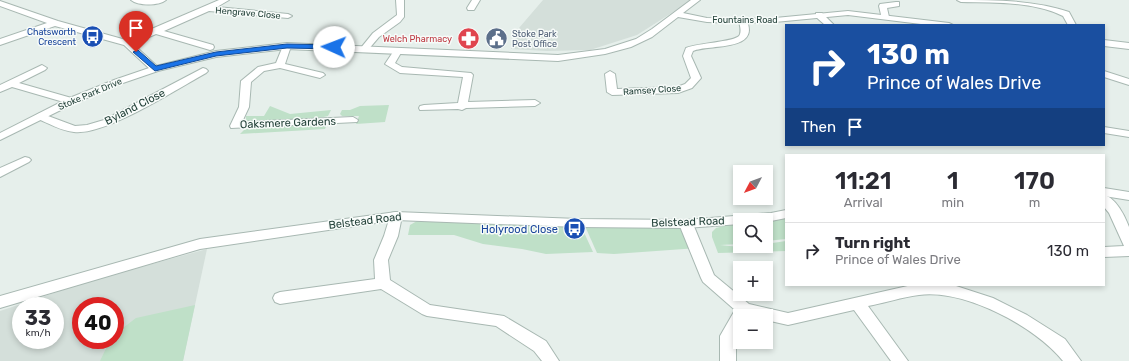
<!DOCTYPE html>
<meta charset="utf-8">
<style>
:root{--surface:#fff;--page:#f2f2f3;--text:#2b2b33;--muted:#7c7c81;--line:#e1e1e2}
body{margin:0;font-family:Rubik,sans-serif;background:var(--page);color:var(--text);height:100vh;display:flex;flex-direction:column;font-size:15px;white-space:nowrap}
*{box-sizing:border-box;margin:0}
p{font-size:13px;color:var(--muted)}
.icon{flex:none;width:22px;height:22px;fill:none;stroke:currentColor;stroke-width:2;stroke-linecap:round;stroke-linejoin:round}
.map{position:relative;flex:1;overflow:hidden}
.sheet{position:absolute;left:785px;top:154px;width:320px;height:132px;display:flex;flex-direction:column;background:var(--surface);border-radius:0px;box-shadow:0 2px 6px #0003}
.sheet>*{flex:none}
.top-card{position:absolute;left:785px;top:24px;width:320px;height:122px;border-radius:0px;box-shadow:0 2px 6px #0003;background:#1a4fa0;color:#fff;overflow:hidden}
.needle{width:26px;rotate:229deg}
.tools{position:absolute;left:733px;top:165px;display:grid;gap:8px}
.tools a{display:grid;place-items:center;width:40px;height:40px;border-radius:0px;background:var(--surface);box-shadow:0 2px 6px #0003;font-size:20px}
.speed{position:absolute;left:12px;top:297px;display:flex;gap:8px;font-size:20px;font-weight:700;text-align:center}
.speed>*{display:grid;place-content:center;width:52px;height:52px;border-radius:50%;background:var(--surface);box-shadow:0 2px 6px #0003;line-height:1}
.speed small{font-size:10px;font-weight:400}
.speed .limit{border:6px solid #d22;background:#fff;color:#111}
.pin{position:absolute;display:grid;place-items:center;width:34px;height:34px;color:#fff;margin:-41px -17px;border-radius:50% 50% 50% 0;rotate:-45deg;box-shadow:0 0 4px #0007}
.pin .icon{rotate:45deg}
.me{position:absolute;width:44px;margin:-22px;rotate:272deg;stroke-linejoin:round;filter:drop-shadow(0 0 3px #0008)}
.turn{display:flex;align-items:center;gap:14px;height:84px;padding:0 16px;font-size:18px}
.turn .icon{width:52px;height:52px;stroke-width:2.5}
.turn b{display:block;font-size:28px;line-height:34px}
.then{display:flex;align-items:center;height:38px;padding:0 16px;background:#0003;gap:8px;font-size:15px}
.eta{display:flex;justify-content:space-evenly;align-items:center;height:68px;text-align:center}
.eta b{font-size:24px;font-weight:600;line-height:28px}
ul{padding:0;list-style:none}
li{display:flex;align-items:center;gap:12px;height:56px;padding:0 16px;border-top:1px solid var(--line)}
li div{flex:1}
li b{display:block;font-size:15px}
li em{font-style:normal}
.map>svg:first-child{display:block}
.built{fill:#d4dfda;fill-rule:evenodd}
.green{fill:#bfe0c8}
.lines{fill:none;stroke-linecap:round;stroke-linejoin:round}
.minor-casing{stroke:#a8b8b2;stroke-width:2}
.tertiary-casing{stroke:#a8b8b2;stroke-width:2}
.minor{fill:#fff;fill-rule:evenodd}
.tertiary{fill:#fff;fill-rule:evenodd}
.route{fill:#1a73e8;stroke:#114b97}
.labels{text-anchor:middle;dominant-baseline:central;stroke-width:3;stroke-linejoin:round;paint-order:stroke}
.far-street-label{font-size:9px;fill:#24423a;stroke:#f7fbf9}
.far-transit-label{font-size:9px;fill:#164399;stroke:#f7fbf9;text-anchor:end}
.far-service-label{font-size:9px;fill:#4e5e75;stroke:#f7fbf9;text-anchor:start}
.far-health-label{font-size:9px;fill:#be3a42;stroke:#f7fbf9;text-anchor:end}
.street-label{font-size:11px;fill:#24423a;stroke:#f7fbf9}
.transit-label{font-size:11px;fill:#164399;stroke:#f7fbf9;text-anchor:end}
</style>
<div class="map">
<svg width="1129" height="361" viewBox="0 0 1129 361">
<rect width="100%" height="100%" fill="#e6efeb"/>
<!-- built -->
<g class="built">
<polygon points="543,0 692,0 637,35 590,50 547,51 511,49 519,28"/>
<path d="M207 249 183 361H0V311L93 280ZM21 306H55V340H21ZM81 306H115V340H81Z"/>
</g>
<!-- green -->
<g class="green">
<polygon points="389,105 385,122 356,124 359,116 342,116 340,114 342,110 350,110 360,106"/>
<polygon points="270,106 290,114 331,110 328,116 319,118 255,122 246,121 246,116 264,116"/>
<polygon points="327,124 325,129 240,134 244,130 250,128"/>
<polygon points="786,216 786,239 766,241 766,220 755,220"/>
<polygon points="417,221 581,226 593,252 546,254 522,249 483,244 454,235 408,235 410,225"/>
<polygon points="740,222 740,244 720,245 740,247 766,246 766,244 786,241 786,251 718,253 712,237 712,232 716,228 724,226 724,224"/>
<polygon points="585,226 676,228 686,230 698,248 614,254 597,253"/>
<polygon points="195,305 183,361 100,361 110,340 115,340 115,334 136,318"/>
</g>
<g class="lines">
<defs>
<g id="minor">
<path d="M131 0H166C159 6 138 6 131 0Z"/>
<polygon points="219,0 229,0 217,7 288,14 292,16 288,18 209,11 164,31 213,45 214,47 213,49 210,50 156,34 133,44 158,67 160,69 155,72 152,71 124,45 55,26 0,45 0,39 47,23 0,6 0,1 58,21 126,40"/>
<polygon points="396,0 404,0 404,17 400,22 379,37 367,51 361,51 360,49 373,33 397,15"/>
<polygon points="472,0 480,0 474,10 468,10 467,8"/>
<path d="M957 0C994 0 1034 0 1069 12L1076 25H1068L1063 16C1032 1 995 3 961 2Z"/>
<polygon points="896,2 899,2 899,6 887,8 889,17 888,19 882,19 879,6 880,4"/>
<polygon points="816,13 822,13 834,25 825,25 816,17"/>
<path d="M740 19H746C762 52 709 44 693 51L691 56 701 78 692 88 678 93 612 95 607 92 605 74 610 71 615 74 617 89 677 87 685 84 691 78 683 56 686 48C698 43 733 42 739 36 742 32 740 26 739 21Z"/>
<polygon points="330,29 336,29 337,31 322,49 316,49 315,47 316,45"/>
<polygon points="287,43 291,46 285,64 323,73 325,75 320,78 280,68 264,71 251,82 249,107 242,122 353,117 358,120 357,122 231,128 230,126 239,107 241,81 258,67 276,63 283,46"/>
<polygon points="398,48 402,51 395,63 402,67 471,73 473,75 468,102 535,100 540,103 535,106 466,108 462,110 458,109 420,110 419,108 420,106 424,105 458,103 463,77 400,73 385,64 395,49"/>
<polygon points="42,65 47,68 45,70 19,83 75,99 76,101 75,103 67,103 12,87 0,92 0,85"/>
<path d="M203 68 206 69 208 71 206 73C177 89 105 136 74 132 61 131 48 123 36 118L35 116 40 113 75 126 87 125 104 120Z"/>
<polygon points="1104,71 1129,79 1129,85 1104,77"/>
<polygon points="1104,127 1129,131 1129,137 1104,133"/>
<polygon points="25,157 29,158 31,160 29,162 0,177 0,168"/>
<path d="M1104 195C1116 198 1125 216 1129 227 1129 235 1129 247 1129 256L1104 257V247L1124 246 1109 213 1104 207Z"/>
<polygon points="396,212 401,213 402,216 398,236 388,260 390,280 430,305 504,316 546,341 559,361 542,361 534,351 496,326 427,316 422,314 381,289 280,304 275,302 273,298 275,294 280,292 375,279 374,260 384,236 391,213"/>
<path d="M686 220 691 221 693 224 714 275 749 304 788 313 912 285H953L993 298 1027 315 1065 339 1081 361H1063C1035 326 964 289 919 295 902 297 885 303 868 306L908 361H891L854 310 788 325 766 320V316H740V329L736 337V361H720V336L735 310 703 282 701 278 679 224 681 221Z"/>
</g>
<g id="tertiary">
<polygon points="691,0 700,0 683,13 707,18 743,19 775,18 848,11 949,23 953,25 929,25 848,15 775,22 743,23 707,22 678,17 652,37 631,47 605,54 558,61 287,49 216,57 158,71 120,84 75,103 0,140 0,133 67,99 114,80 152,67 216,51 287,43 558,55 605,49 636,39 652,29"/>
<polygon points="1104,40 1129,43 1129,49 1104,46"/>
<polygon points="1104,188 1129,192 1129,200 1104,196"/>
<polygon points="786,210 786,218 766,222 766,220 740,220 740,224 686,228 578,227 396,220 200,249 0,308 0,296 200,239 396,212 578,219 686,220 771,213"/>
</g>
</defs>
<!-- minor casing -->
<use href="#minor" class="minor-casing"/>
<!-- tertiary casing -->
<use href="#tertiary" class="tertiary-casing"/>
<!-- minor -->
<use href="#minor" class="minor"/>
<!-- tertiary -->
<use href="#tertiary" class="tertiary"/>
</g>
<!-- route -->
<polygon class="route" points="287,44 334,45 337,47 334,49 287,48 216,56 155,71 133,52 138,50 156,66 216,52"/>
<!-- icons -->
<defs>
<symbol id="bus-disc" viewBox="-11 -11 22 22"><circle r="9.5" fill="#1a4fb4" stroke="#f7fbf9"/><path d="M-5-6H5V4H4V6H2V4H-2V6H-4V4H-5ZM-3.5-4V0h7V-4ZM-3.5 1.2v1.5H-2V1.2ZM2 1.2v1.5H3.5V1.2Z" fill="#fff"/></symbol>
<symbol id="pharmacy-disc" viewBox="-11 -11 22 22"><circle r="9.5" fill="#e0444e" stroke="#f7fbf9"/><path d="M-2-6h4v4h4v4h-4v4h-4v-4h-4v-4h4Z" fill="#fff"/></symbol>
<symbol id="civic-disc" viewBox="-11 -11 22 22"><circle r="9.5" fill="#5c6f8a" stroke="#f7fbf9"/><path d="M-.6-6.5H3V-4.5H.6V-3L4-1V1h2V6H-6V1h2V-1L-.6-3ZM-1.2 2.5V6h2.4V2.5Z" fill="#fff"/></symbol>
</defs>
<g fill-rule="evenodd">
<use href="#bus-disc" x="80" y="24" width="25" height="25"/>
<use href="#pharmacy-disc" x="456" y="26" width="25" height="25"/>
<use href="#civic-disc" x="484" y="26" width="25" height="25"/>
<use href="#bus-disc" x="562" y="216" width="25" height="25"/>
</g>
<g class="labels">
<!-- far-street labels -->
<g class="far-street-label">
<text transform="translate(248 13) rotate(5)">Hengrave Close</text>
<text x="745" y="20">Fountains Road</text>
<text transform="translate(652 90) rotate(-4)">Ramsey Close</text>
<text transform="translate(90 94) rotate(-23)">Stoke Park Drive</text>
</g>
<!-- far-transit labels -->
<g class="far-transit-label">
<text x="76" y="32">Chatsworth<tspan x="76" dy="10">Crescent</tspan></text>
</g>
<!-- far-service labels -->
<g class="far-service-label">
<text x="512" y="34">Stoke Park<tspan x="512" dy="10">Post Office</tspan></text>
</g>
<!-- far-health labels -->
<g class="far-health-label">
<text x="452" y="39">Welch Pharmacy</text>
</g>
<!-- street labels -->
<g class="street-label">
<text transform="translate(135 107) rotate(-27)">Byland Close</text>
<text transform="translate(288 123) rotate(-2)">Oaksmere Gardens</text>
<text transform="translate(365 221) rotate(-7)">Belstead Road</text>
<text transform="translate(688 222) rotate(-2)">Belstead Road</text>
</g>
<!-- transit labels -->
<g class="transit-label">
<text x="558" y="229">Holyrood Close</text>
</g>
</g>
</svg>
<div class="tools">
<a><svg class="needle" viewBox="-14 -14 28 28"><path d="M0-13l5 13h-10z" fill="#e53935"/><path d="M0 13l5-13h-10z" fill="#7c7c81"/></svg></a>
<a><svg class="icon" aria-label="search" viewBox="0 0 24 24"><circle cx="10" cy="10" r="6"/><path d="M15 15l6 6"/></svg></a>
<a>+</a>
<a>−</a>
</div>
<div class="speed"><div>33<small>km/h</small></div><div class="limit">40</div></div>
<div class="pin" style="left:136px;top:52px;background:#d93025"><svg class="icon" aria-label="arrive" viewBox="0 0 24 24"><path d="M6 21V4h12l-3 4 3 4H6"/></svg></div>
<svg class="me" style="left:334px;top:47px" viewBox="-20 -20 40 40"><circle r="19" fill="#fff"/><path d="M0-13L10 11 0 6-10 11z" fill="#1a73e8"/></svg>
<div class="top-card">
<div class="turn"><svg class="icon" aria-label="right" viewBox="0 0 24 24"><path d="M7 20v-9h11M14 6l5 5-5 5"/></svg><div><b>130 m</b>Prince of Wales Drive</div></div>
<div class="then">Then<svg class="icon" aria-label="arrive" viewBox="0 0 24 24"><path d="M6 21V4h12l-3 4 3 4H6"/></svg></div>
</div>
<section class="sheet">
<div class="eta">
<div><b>11:21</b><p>Arrival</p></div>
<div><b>1</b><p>min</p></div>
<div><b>170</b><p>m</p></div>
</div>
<ul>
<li><svg class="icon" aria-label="right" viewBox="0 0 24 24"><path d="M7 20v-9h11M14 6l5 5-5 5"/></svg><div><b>Turn right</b><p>Prince of Wales Drive</p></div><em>130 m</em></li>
</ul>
</section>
</div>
